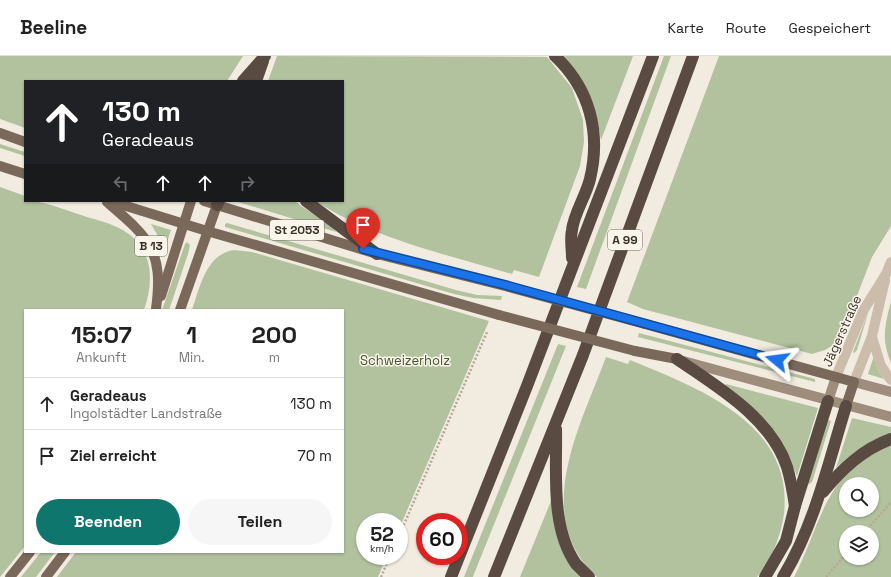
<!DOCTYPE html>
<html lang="de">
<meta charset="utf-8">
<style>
:root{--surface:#fff;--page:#f6f6f6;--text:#222;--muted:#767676;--line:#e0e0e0;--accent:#0f766e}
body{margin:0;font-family:"Space Grotesk",sans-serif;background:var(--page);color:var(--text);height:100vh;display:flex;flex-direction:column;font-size:15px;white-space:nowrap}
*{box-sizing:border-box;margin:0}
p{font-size:13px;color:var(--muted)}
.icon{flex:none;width:22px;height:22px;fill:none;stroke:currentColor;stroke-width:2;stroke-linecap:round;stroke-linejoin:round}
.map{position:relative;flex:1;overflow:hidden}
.sheet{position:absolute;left:24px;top:253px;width:320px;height:244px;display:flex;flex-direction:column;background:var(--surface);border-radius:0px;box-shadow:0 1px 3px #0004}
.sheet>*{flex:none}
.banner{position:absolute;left:24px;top:24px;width:320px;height:122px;border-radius:0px;box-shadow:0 1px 3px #0004;background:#202124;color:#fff;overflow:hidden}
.controls{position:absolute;left:839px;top:421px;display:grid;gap:8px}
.controls a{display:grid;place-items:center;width:40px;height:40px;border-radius:50%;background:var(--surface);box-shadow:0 1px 3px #0004;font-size:20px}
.speed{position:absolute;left:356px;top:457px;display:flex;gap:8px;font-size:20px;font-weight:700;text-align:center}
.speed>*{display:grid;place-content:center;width:52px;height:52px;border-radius:50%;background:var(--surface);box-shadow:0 1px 3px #0004;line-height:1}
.speed small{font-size:10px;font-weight:400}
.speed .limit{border:6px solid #d22;background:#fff;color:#111}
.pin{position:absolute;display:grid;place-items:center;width:34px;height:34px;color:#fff;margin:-41px -17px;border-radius:50% 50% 50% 0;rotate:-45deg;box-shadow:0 0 4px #0007}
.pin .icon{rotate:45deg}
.me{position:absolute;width:44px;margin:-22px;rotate:286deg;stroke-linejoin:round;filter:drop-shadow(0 0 3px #0008)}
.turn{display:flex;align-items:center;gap:14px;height:84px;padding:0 12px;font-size:18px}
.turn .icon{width:52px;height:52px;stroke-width:2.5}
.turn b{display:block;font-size:28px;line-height:34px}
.lanes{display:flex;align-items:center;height:38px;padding:0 12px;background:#0003;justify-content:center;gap:20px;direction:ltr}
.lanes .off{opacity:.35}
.eta{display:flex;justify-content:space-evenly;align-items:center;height:68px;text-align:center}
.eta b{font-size:24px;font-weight:600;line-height:28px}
.action{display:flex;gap:8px;margin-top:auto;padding:8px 12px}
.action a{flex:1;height:46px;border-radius:24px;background:var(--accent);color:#fff;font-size:16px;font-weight:600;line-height:46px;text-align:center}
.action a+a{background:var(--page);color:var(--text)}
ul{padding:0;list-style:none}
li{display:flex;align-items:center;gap:12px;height:52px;padding:0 12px;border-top:1px solid var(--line)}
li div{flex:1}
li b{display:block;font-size:15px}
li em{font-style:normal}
header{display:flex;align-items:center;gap:24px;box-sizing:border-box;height:56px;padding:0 20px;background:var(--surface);border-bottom:1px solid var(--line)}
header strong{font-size:19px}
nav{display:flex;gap:22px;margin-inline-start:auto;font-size:14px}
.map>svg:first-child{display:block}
.green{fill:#b2c29f;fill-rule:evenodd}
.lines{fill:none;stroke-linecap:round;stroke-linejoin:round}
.path{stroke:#b7a795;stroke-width:2.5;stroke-dasharray:2 2;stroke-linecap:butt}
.street{stroke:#cbbcab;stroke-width:10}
.secondary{stroke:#9e8c7c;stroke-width:10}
.primary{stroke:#7a695b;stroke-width:10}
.highway{stroke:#594b41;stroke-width:12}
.primary-bridge{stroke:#7a695b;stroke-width:10}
.route-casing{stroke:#114b97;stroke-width:10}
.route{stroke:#1a73e8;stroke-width:7}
.labels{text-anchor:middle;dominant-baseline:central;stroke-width:3;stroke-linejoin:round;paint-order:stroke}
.shield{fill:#faf5eb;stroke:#726b64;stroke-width:1}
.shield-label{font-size:12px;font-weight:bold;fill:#38302a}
.street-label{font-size:13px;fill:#38302a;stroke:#faf5eb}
.park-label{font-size:13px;fill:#44562e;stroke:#faf5eb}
</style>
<header>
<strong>Beeline</strong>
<nav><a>Karte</a><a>Route</a><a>Gespeichert</a></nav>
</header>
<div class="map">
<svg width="891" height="521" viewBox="0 0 891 521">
<rect width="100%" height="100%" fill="#f2ebdf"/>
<!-- green -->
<g class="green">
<polygon points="0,0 243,0 227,25 25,25 25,72 0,63"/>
<path d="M277 0 547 1 572 32 583 64 584 86 580 110 539 221 514 214 512 218C445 198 375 183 315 145H343V25H268Z"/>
<path d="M564 0H633L601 84C596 49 586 28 564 0Z"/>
<polygon points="664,0 671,0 586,233 577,231"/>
<polygon points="719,0 891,0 891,170 872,201 843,276 835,288 825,294 812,298 643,253 627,246"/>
<polygon points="0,88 25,96 25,100 0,92"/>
<path d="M0 131 25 140V145C45 145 62 153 81 159 93 163 107 166 119 172 153 189 155 222 144 254H25V490L0 521Z"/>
<path d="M235 145H295C307 156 327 163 336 176Z"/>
<polygon points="227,167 456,234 477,239 502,240 501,244 473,242 454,238 225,171 225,168"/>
<polygon points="151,168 171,174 165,192"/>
<polygon points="187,186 190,189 188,198 169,254 162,254 185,188"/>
<path d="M234 194 252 196 489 265 399 473V466H365V500H387L378 521H57L76 496H343V254H192C200 231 206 198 234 194Z"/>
<path d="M891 245V307C881 282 885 270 891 245Z"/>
<polygon points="869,254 857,294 854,297 853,296"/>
<polygon points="639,277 815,323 815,326 638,281"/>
<polygon points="558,288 566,290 474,518 473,521 464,521"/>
<polygon points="874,300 879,316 884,323 868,318"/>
<path d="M606 301 628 308 630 304C698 332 794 367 784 458 781 479 771 506 757 521H597C530 460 581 369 606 301Z"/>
<path d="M726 328 818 352 797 420C779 377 763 357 725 331Z"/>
<path d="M852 362 891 371V377C869 385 853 396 836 412Z"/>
<polygon points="828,364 831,365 812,426 806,430"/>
<path d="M891 389V521H794C817 478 823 427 869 400 876 395 883 391 891 389ZM846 428H872V454H846ZM846 476H872V502H846Z"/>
<polygon points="551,445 580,521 520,521"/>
<polygon points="41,496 55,496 36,521 21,521"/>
</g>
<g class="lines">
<!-- path -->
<g class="path">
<polyline points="865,476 891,446"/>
<polyline points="399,480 487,276"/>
<polyline points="381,521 390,500"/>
<polyline points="826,521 846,498"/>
</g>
<!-- street -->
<g class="street">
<polyline points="872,281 881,310 891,324"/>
<polyline points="836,321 863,255 886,218 891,206"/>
<polyline points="854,326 872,280 885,224"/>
</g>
<!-- secondary -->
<g class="secondary">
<polyline points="683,305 891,361"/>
<polyline points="854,326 891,336"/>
<polyline points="828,345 836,321"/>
</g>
<!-- primary -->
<g class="primary">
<polyline points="0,77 25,86"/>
<polyline points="0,110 25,118"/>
<polyline points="110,145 207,175 499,259"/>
<polyline points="204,145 377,198 509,231"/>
<path d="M107 146C149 182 164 194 156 253"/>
<polyline points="161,240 191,145"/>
<polyline points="180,254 217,149"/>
<polyline points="645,268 854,326 846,350"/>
<polyline points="635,295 677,303"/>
<polyline points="10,521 30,496"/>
<polyline points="46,521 65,496"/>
</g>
<!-- highway -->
<g class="highway">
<path d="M555 0C590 33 601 77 590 123 586 140 574 157 572 174 570 183 572 193 572 202"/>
<polyline points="243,25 265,0"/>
<polyline points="256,25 263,5"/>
<polyline points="306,145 377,198"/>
<polyline points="217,149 219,145"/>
<path d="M677 303C718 331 771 362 787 411 791 424 793 437 795 450"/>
<path d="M556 373C557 415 550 471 576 508 580 512 585 517 589 521"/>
<path d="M823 436C842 413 863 393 891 383"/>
<polyline points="451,521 527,330 653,0"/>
<polyline points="494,521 583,299 693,0"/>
<polyline points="765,521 786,485 795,450 828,345"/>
<path d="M783 521C815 468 828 408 846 350"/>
</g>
<!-- primary-bridge -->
<g class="primary-bridge">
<polyline points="509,231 645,268"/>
<polyline points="499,259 635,295"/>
</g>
</g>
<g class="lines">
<defs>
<polyline id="route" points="363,193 509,230 777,304"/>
</defs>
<!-- route casing -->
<use href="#route" class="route-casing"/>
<!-- route -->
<use href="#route" class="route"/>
</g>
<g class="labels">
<!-- shield labels -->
<g class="shield">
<rect x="270" y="164" width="54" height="20" rx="3"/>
<rect x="608" y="174" width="34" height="20" rx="3"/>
<rect x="135" y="180" width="32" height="20" rx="3"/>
</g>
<g class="shield-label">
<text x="297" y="174">St 2053</text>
<text x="625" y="184">A 99</text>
<text x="151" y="190">B 13</text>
</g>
<!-- street labels -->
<g class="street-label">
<text transform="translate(842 275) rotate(-66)">Jägerstraße</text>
</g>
<!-- park labels -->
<g class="park-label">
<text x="405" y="304">Schweizerholz</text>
</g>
</g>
</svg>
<div class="controls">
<a><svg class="icon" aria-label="search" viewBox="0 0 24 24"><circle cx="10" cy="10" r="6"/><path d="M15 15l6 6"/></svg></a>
<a><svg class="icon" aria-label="layers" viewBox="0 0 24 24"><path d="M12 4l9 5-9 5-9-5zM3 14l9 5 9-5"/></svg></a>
</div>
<div class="speed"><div>52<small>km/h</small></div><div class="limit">60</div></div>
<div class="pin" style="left:363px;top:193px;background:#d93025"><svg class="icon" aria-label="arrive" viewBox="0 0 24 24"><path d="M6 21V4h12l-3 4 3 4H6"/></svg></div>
<svg class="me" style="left:777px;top:304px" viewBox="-20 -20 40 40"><path d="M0-17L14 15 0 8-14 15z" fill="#1a73e8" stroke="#fff" stroke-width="4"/></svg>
<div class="banner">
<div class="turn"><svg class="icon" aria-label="ahead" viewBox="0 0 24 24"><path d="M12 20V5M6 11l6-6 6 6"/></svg><div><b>130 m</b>Geradeaus</div></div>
<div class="lanes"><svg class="icon off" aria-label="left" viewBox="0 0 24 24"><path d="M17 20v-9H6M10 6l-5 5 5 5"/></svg><svg class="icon" aria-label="ahead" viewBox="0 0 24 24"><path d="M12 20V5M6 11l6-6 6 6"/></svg><svg class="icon" aria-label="ahead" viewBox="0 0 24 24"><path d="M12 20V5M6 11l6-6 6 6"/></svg><svg class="icon off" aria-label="right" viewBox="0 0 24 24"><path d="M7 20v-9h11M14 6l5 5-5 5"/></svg></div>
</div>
<section class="sheet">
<div class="eta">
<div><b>15:07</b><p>Ankunft</p></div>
<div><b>1</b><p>Min.</p></div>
<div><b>200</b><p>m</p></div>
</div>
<ul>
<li><svg class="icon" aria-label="ahead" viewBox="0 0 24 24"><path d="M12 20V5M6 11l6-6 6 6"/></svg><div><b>Geradeaus</b><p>Ingolstädter Landstraße</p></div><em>130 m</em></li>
<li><svg class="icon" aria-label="arrive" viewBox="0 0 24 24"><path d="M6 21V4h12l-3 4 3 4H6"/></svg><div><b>Ziel erreicht</b></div><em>70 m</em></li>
</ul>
<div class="action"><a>Beenden</a><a>Teilen</a></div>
</section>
</div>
